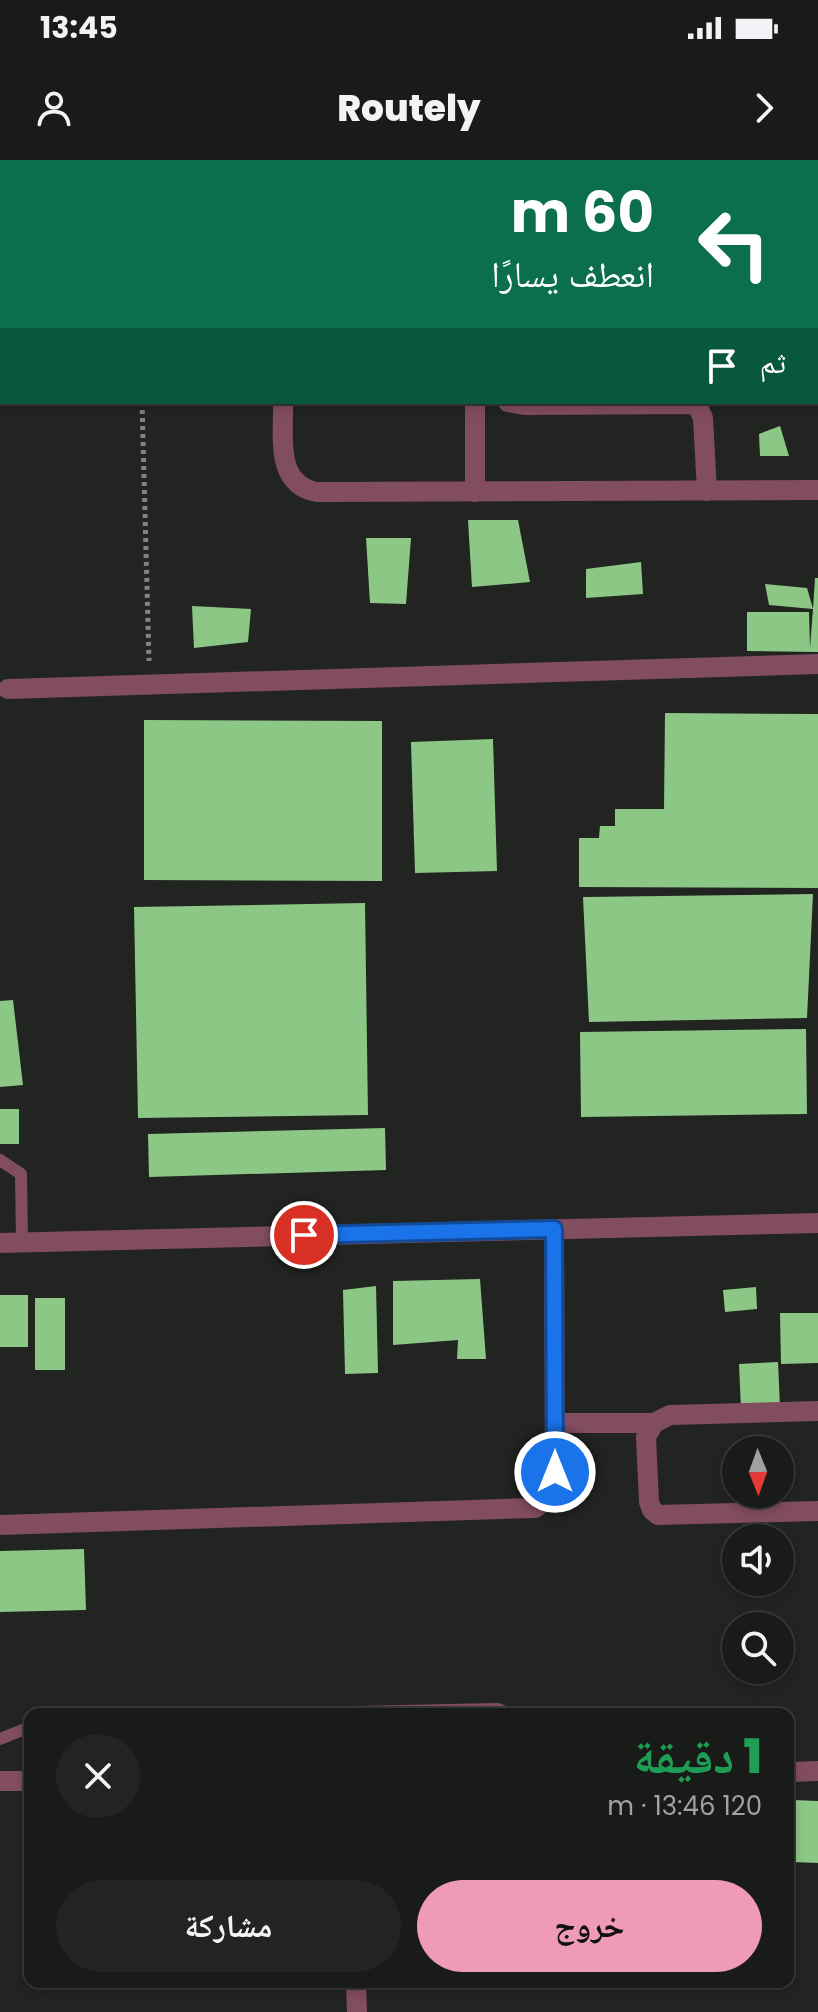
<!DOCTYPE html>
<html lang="ar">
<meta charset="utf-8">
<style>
:root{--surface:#191b18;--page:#222421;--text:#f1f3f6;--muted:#9fa1a2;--line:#373937;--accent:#ef9ab8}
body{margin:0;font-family:Poppins,"Noto Naskh Arabic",sans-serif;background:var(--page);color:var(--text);direction:rtl;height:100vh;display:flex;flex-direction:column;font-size:30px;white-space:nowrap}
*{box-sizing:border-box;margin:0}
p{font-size:26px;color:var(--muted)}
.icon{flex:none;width:44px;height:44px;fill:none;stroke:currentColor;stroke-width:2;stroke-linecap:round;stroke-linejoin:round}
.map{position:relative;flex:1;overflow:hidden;direction:ltr}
.drawer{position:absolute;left:24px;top:1548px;width:770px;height:280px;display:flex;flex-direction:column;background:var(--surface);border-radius:16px;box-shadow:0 4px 12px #0003,0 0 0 2px var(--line);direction:rtl}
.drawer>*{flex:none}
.guide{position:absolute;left:0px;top:0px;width:818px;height:244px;box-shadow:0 4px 12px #0003,0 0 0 2px var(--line);direction:rtl;background:#0b6e4f;color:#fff;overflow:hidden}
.needle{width:52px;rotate:179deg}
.controls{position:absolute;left:722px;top:1276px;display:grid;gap:16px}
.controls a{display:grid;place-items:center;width:72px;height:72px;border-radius:50%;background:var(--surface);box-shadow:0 4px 12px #0003,0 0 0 2px var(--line);font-size:40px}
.pin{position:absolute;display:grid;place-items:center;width:68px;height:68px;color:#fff;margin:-34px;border:4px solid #fff;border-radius:50%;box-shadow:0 2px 8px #0007}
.me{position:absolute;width:88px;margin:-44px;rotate:0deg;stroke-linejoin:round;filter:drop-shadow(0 0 6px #0008)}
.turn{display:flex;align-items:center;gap:28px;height:168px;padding:0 32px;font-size:36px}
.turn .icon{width:104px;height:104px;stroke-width:2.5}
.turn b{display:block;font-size:56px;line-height:68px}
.then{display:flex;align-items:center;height:76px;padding:0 32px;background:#0003;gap:16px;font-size:30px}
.round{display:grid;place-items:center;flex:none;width:84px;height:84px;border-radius:42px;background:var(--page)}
.headline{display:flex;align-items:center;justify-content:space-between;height:136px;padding:0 32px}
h1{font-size:48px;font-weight:800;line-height:60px;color:#1e9e55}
.button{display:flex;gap:16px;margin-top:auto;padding:16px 32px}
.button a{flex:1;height:92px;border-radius:48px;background:var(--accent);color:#111;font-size:32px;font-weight:800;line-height:92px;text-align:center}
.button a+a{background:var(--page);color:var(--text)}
.status{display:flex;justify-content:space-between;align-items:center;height:56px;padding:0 40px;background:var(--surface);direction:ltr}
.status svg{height:22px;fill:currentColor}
header{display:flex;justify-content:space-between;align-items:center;height:104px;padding:0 32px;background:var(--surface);font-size:36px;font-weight:800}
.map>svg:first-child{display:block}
.building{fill:#8cc785}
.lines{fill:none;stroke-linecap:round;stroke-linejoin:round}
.path{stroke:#808380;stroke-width:5;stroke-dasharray:4 4;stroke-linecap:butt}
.service{stroke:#834d60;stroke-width:12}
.minor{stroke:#834d60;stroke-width:20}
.route-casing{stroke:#114b97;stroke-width:20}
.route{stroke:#1a73e8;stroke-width:14}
</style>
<div class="status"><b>13:45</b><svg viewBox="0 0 49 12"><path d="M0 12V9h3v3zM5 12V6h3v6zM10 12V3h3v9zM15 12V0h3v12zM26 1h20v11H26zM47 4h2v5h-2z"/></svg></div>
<header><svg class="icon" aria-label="forward" viewBox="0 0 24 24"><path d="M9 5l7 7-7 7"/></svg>Routely<svg class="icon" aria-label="person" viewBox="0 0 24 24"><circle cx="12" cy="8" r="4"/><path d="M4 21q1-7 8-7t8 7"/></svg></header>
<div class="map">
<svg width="818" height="1852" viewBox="0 0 818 1852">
<rect width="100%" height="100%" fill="#212420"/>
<!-- building -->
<g class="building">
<polygon points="780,266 789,296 760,296 759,274"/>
<polygon points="468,360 518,360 530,422 472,427"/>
<polygon points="366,378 411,378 406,444 370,443"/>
<polygon points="641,402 643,434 586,438 586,409"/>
<polygon points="815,418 818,418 818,492 747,491 747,452 809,452 810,488 813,449 769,445 765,424 807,428 813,449"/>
<polygon points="192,446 251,449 248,482 194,488"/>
<polygon points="665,553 818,554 818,728 579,727 579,678 599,678 600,666 615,666 615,649 664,649"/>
<polygon points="144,560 382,561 382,721 144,720"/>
<polygon points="493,579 497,711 415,713 411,582"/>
<polygon points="813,734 807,858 589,862 583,737"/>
<polygon points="365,743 368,955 138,958 134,747"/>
<polygon points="13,840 23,925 0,927 0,841"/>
<polygon points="806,869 807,954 581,957 580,872"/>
<rect x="0" y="949" width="19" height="35"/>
<polygon points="385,968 386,1010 149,1017 148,974"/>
<polygon points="480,1119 486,1199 457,1199 458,1180 393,1185 393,1121"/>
<polygon points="376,1126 378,1213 345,1214 343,1130"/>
<polygon points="756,1127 757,1149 725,1152 723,1130"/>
<rect x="0" y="1135" width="28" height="52"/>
<rect x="35" y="1138" width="30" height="72"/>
<polygon points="780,1153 818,1153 818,1203 781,1204"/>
<polygon points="778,1202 780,1247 741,1249 739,1204"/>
<polygon points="84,1389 86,1450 0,1452 0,1391"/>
<polygon points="794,1640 818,1641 818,1703 793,1702"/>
</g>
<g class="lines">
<!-- path -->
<polyline class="path" points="142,242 149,501"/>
<!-- service -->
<g class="service">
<polyline points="630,0 630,2"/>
<polyline points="146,2 146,0"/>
<polyline points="0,175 2,171"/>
<polyline points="0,1000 21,1014 22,1082"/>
<polyline points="254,1554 498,1549 509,1554"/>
<polyline points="0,1579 30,1567"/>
</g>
<!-- minor -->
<g class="minor">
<polyline points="121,0 121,2"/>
<polyline points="0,1 13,0"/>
<polyline points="816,28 818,28"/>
<path d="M283 242C284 276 274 324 317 332L818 330"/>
<polyline points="508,242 524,245 692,244 698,247 703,258 707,331"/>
<polyline points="475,332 475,242"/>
<polyline points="8,529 818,504"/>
<polyline points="0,1083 818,1063"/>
<polyline points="818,1251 670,1255 654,1263 646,1277 649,1342 652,1350 658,1355 818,1351"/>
<polyline points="555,1263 654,1263"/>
<polyline points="0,1365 535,1348 551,1336 555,1312 554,1069"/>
<polyline points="788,1612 818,1611"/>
<polyline points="0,1621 30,1621"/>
<polyline points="356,1822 357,1852"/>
</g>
</g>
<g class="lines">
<defs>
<polyline id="route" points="304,1075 554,1069 555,1312"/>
</defs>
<!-- route casing -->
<use href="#route" class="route-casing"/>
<!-- route -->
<use href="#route" class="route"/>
</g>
</svg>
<div class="controls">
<a><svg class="needle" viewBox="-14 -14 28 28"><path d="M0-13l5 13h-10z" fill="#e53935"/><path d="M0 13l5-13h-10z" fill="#9fa1a2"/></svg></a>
<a><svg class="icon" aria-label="sound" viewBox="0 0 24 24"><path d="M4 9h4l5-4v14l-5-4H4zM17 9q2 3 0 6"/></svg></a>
<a><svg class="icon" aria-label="search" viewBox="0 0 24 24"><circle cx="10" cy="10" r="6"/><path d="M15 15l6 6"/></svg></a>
</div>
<div class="pin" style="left:304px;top:1075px;background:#d93025"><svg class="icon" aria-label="arrive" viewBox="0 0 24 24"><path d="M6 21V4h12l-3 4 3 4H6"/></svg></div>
<svg class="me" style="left:555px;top:1312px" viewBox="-20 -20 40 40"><circle r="17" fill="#1a73e8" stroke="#fff" stroke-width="3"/><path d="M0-11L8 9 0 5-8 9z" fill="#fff"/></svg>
<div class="guide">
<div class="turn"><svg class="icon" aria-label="left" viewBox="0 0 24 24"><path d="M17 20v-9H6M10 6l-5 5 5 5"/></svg><div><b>60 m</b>انعطف يسارًا</div></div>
<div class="then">ثم<svg class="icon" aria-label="arrive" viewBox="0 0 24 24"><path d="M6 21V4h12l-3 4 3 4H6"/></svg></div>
</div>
<section class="drawer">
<div class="headline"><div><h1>1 دقيقة</h1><p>120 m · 13:46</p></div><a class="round"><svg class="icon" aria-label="close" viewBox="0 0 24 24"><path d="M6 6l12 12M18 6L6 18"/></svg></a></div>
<div class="button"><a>خروج</a><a>مشاركة</a></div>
</section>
</div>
